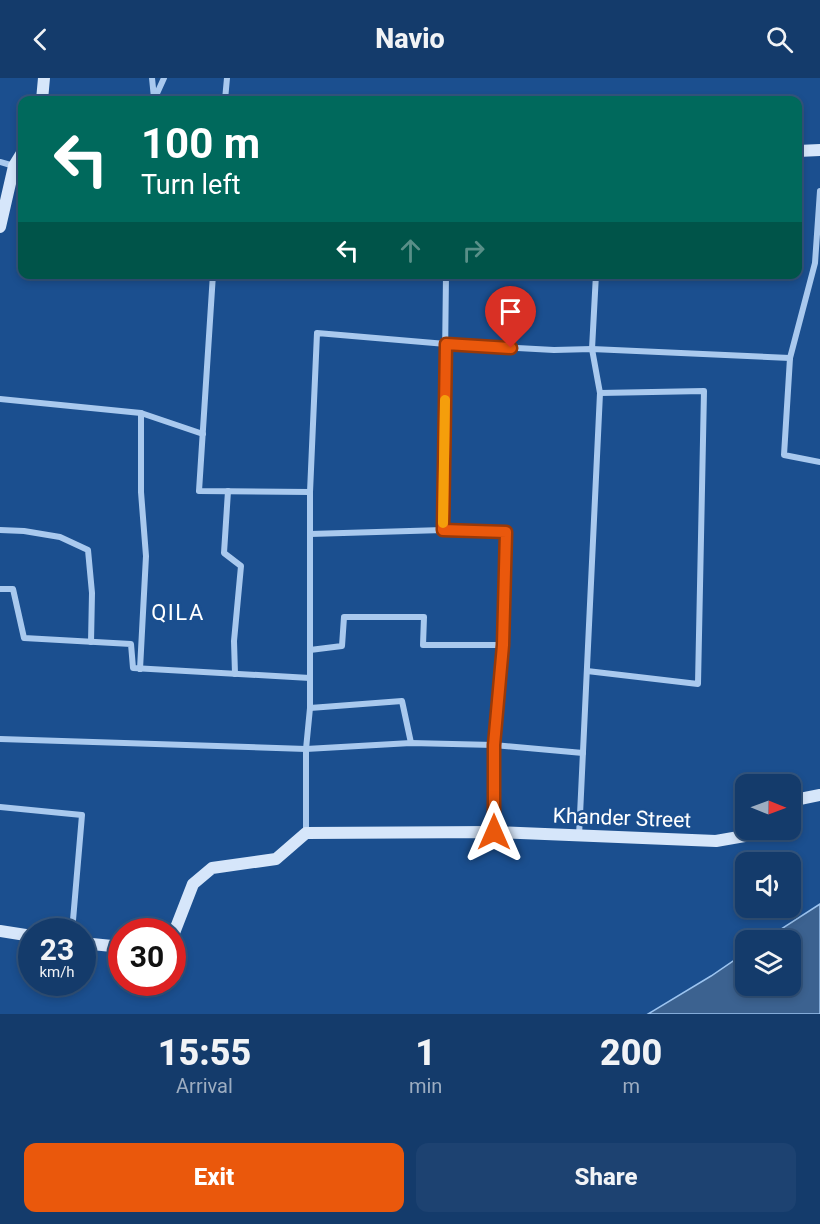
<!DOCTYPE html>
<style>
:root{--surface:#143b6b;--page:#1d4271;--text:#f1f3f6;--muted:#9dadc1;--line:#33557e;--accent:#ea580c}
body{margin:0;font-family:Roboto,sans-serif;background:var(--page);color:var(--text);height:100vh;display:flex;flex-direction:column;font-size:22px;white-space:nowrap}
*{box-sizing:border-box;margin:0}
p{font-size:20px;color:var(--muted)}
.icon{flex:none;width:33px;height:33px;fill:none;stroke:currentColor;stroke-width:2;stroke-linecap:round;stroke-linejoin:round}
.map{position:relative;height:936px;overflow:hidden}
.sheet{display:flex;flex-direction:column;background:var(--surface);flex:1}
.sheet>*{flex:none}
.top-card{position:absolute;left:18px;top:18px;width:784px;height:183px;border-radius:12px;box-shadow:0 3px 9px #0003,0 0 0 2px var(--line);background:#00695c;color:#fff;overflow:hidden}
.needle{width:39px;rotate:91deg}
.controls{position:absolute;left:735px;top:696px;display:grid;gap:12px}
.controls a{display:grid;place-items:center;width:66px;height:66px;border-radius:12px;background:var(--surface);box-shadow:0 3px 9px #0003,0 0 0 2px var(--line);font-size:30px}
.speed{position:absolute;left:18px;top:840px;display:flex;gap:12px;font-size:30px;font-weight:700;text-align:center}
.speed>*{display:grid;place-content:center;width:78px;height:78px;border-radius:50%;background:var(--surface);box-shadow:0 3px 9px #0003,0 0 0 2px var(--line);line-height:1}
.speed small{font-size:15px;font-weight:400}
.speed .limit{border:9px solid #d22;background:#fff;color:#111}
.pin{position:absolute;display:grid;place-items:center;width:51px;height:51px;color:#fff;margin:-62px -26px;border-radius:50% 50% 50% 0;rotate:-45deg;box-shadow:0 0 6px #0007}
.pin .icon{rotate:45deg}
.me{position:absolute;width:66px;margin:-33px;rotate:0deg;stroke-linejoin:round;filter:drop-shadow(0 0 4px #0008)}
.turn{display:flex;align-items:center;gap:21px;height:126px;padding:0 24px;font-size:27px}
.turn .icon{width:78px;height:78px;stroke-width:2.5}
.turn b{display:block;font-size:42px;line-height:51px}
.lanes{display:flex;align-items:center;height:57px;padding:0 24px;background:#0003;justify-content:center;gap:30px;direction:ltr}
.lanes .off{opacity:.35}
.eta{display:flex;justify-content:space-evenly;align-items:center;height:102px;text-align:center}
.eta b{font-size:36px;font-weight:800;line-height:42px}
.primary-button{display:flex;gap:12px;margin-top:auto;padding:12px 24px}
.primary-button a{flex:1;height:69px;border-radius:12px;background:var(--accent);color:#fff;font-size:24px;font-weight:800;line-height:69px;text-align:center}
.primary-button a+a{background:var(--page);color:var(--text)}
header{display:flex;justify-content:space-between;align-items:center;height:78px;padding:0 24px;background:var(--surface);font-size:27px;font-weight:800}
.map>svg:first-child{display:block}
.water{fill:#3c6290;stroke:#9cc4f0;stroke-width:1.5}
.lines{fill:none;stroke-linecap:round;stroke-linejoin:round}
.street{stroke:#a9c9ee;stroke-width:6}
.secondary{stroke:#d6e6fa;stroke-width:12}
.route-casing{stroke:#983908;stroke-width:15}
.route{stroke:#ea580c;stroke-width:10}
.slow{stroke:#f59e0b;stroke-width:10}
.labels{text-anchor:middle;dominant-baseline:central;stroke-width:5;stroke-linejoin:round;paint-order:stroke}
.street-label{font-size:21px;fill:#fff;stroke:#1b4f8f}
.neighbourhood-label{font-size:22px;letter-spacing:1.5px;fill:#fff;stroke:#1b4f8f}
</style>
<header><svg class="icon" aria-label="back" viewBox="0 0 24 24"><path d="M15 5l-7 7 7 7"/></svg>Navio<svg class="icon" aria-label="search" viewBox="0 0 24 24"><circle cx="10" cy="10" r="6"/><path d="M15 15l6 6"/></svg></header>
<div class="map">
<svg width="820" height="936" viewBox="0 0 820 936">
<rect width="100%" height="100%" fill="#1b4f8f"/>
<!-- water -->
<polygon class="water" points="820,826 820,936 648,936 711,898 745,875 746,908 790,908 790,862 764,862"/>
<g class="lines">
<!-- street -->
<g class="street">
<polyline points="152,0 154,20"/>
<polyline points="154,22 164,0"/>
<polyline points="225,22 227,0"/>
<polyline points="0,84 14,88"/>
<polyline points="820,113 815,185 790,280 784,377 820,384"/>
<polyline points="213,196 199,413 310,414"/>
<polyline points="446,196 443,452 506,454 503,567 494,667 494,754"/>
<polyline points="0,321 141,335 203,356"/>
<polyline points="228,413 224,475 241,488 234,563 235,596"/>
<polyline points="0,452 24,453 60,459 88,472 92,515 91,564"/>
<polyline points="310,456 443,452"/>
<polyline points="0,511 13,511 24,560 131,566 133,590 310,600"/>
<polyline points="310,572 342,568 344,539 424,539 423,567 503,567"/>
<polyline points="140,591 146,478 141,414 141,335"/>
<polyline points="587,593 698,606 704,313 600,315"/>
<polyline points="310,630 402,623 411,665"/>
<polyline points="0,661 306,671 411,665 494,667 583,675"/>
<polyline points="0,729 82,737 72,854"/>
<polyline points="306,755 306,671 310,630 310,414 317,255 446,266 554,272 592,271 790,280"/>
<polyline points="579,758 600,315 592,271 596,196"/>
</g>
<!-- secondary -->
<g class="secondary">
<polyline points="42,22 44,0"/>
<polyline points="798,73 820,72"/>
<polyline points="0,149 14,88 22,75"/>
<polyline points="790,723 820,717"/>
<polyline points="0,853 32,858"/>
<polyline points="172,860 193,806 212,790 276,781 306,755 494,754 716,763 756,756 760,752"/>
<polyline points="82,865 122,869"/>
</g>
</g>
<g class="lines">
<defs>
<polyline id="route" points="494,754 494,667 503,567 506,454 443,452 446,266 511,270"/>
</defs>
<!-- route casing -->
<use href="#route" class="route-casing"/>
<!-- route -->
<use href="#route" class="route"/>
<!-- slow -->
<polyline class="slow" points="443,445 445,322"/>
</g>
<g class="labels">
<!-- street labels -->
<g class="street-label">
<text transform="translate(622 740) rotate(2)">Khander Street</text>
</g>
<!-- neighbourhood labels -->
<g class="neighbourhood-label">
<text x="178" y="534">QILA</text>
</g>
</g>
</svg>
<div class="controls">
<a><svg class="needle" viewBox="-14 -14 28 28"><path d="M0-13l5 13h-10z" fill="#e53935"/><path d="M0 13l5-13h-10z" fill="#9dadc1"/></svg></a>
<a><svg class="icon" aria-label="sound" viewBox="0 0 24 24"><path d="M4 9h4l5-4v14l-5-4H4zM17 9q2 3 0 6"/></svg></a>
<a><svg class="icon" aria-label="layers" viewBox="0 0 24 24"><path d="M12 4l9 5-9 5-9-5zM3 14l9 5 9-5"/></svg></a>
</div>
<div class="speed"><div>23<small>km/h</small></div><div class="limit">30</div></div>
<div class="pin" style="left:511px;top:270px;background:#d93025"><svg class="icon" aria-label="arrive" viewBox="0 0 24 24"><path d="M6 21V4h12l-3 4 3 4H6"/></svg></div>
<svg class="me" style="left:494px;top:754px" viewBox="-20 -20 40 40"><path d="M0-17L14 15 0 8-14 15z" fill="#ea580c" stroke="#fff" stroke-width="4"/></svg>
<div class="top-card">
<div class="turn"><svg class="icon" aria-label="left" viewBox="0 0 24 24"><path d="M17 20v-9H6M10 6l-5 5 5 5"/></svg><div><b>100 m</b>Turn left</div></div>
<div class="lanes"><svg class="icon" aria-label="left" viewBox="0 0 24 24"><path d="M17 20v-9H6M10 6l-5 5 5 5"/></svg><svg class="icon off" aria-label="ahead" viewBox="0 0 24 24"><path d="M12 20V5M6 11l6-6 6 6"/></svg><svg class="icon off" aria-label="right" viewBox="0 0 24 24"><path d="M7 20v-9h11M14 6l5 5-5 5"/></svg></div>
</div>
</div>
<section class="sheet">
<div class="eta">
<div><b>15:55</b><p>Arrival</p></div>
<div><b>1</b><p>min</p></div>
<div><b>200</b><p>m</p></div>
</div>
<div class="primary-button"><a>Exit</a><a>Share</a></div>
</section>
